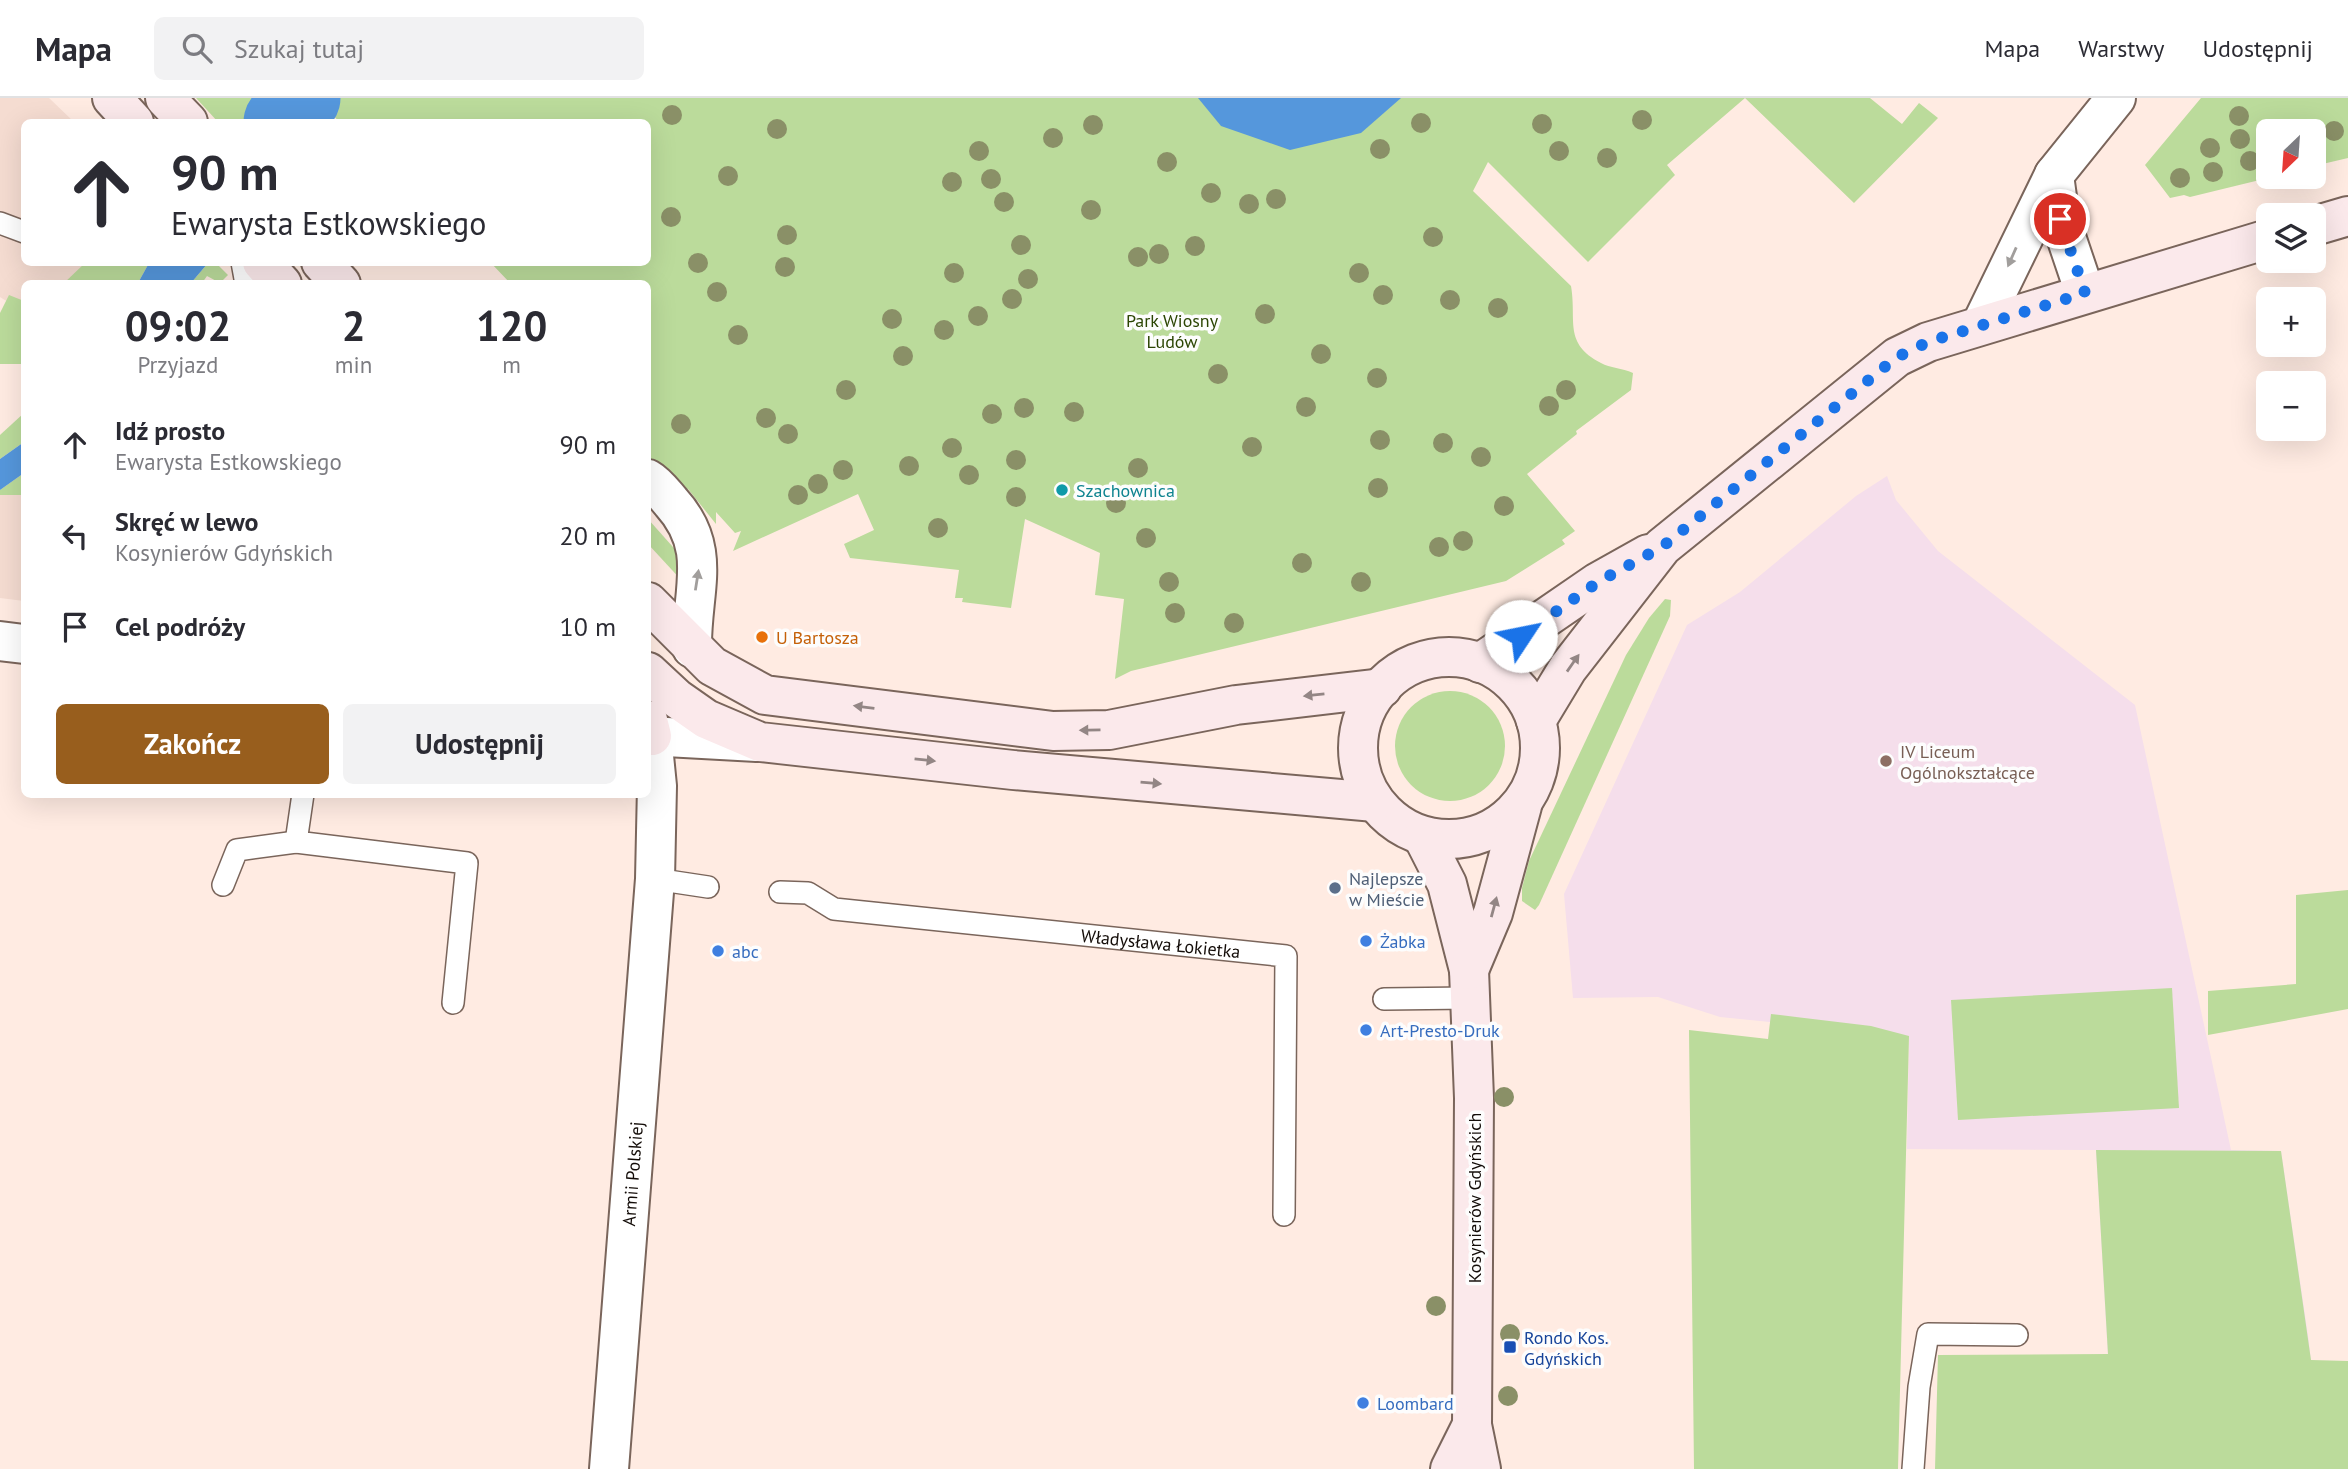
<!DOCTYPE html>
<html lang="pl">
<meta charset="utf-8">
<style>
:root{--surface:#fff;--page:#f2f2f3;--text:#2b2b33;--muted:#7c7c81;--line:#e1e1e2;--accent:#985e1d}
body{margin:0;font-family:"PT Sans",sans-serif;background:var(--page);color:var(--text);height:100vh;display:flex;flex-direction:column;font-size:26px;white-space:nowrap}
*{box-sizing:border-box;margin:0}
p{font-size:23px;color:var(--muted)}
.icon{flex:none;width:38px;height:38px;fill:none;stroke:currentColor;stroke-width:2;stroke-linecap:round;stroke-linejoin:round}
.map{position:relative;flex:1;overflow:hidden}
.drawer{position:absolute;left:21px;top:182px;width:630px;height:518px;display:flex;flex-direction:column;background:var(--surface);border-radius:10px;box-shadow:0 7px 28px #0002}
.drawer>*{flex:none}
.top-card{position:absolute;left:21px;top:21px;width:630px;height:147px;border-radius:10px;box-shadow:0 7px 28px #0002;background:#fff;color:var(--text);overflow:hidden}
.needle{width:46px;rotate:205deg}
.tools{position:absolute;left:2256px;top:21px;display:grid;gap:14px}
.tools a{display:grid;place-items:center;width:70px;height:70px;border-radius:10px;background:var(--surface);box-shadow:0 7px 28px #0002;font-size:35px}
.pin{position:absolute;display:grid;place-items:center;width:60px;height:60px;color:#fff;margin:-30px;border:4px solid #fff;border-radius:50%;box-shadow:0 2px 7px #0007}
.me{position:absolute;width:77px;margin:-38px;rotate:56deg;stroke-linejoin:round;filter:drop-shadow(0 0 5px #0008)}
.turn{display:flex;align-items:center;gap:24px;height:147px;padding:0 35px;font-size:32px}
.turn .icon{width:91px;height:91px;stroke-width:2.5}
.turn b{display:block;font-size:49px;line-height:60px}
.eta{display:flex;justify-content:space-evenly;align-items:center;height:119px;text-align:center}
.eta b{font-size:42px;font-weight:700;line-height:49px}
.cta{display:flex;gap:14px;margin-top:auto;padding:14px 35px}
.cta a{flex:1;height:80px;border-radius:10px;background:var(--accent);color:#fff;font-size:28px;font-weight:700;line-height:80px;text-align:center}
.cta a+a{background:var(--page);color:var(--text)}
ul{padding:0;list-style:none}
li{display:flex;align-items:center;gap:21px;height:91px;padding:0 35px}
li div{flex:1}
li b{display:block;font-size:26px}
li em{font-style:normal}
header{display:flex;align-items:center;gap:42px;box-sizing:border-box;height:98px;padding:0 35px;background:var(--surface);border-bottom:2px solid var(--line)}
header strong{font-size:33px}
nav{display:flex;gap:38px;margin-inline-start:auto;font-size:24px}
.search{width:490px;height:63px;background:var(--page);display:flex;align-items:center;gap:18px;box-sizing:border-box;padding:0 24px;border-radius:10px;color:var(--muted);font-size:26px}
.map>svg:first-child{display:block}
.built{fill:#f5dcd1}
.education{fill:#f5deeb}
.green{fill:#bbdb9b}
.water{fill:#5597dc}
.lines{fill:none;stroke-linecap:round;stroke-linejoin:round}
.river{stroke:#5597dc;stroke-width:79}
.lane-casing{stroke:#7a655b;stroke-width:24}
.street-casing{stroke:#7a655b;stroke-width:42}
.secondary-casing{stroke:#7a655b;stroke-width:42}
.lane{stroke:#fff;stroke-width:21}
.street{stroke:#fff;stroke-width:38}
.secondary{stroke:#fbe9eb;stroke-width:38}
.tree{fill:#8a9067}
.oneway{fill:#a19e9c}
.oneway2{fill:#938685}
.route{stroke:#1a73e8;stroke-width:12;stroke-dasharray:0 21.6}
.culture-dot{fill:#0f9aa8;stroke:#fdfdfd;stroke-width:2.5}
.food-dot{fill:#e8710a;stroke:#fdfdfd;stroke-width:2.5}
.education-dot{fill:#8d6e63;stroke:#fdfdfd;stroke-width:2.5}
.service-dot{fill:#5c6f8a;stroke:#fdfdfd;stroke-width:2.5}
.shop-dot{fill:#3f7fe0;stroke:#fdfdfd;stroke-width:2.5}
.transit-dot{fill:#1a4fb4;stroke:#fdfdfd;stroke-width:2.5}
.labels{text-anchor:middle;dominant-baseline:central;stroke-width:7;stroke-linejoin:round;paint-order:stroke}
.park-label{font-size:18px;fill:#2b4503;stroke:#fdfdfd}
.culture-label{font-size:18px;fill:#0d838f;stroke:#fdfdfd;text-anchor:start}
.food-label{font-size:18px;fill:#c56008;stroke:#fdfdfd;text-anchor:start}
.education-label{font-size:18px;fill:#785e54;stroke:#fdfdfd;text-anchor:start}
.service-label{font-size:18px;fill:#4e5e75;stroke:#fdfdfd;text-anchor:start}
.shop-label{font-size:18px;fill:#366cbe;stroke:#fdfdfd;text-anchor:start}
.street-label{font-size:18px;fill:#130c08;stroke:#fdfdfd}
.transit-label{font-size:18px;fill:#164399;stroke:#fdfdfd;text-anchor:start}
</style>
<header>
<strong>Mapa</strong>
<div class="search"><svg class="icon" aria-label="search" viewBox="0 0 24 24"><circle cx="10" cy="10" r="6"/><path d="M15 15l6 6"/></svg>Szukaj tutaj</div>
<nav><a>Mapa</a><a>Warstwy</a><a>Udostępnij</a></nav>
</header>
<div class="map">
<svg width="2348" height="1371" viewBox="0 0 2348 1371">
<rect width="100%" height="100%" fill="#ffebe2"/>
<!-- built -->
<g class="built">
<polygon points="0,0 49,0 74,24 24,24 24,164 149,165 138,185 24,186 24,214 0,199"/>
<polygon points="24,375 24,503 0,500 0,392"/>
</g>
<!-- education -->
<polygon class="education" points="1887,378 1896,402 1938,453 2135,607 2231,1052 2281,1053 2309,1244 2322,1371 2112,1328 2096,1052 1907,1051 1909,938 1720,919 1658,899 1573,900 1564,796 1687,527 1740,494 1856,398"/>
<!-- green -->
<g class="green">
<polygon points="196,0 274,0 253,24 218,24"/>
<path d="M324 0H1870L1902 26 1919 5 1938 20 1854 105 1745 0 1667 67 1675 77 1588 164 1488 64 1473 93 1571 188C1577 223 1563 245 1601 265 1610 270 1622 270 1633 275L1631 292 1576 333 1577 336 1527 376 1575 433 1562 442 1565 446 1506 483 1131 573 1115 581 1124 501 1095 497 1100 455 1025 421 1011 510 962 504 963 500H955L959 472 850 460 844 446 874 432 858 396 733 453 741 433 735 435 716 414V426L688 391 674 397 648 372V186L510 185 491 165 648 164V24H340L320 6Z"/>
<polygon points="2201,0 2348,0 2348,60 2314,68 2314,33 2268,33 2268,79 2272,79 2190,99 2184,97 2170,100 2145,67"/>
<polygon points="85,165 149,165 138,185 63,186"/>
<polygon points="208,165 216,165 228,177 220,185 207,178 202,185 191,185"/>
<polygon points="9,197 24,203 24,266 0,266 0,215"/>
<polygon points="24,315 24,344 0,361 0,337"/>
<polygon points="24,375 24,397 0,397 0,392"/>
<polygon points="648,421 681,458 684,485 648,446"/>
<polygon points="1665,501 1671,502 1670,518 1539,807 1535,812 1522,803 1522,790 1529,763 1626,557 1649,520"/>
<circle cx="1450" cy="648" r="55"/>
<polygon points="2348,792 2348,911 2208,937 2208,893 2296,886 2296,797"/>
<polygon points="2172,890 2179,1010 1958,1022 1951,902"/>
<polygon points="1771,916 1871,928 1909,938 1898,1371 1694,1371 1689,932 1768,941"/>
<polygon points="2096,1052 2281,1053 2311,1262 2348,1263 2348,1371 1935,1371 1938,1257 2108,1256"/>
</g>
<!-- water -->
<g class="water">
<polygon points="274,0 280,0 305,24 253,24"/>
<polygon points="1198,0 1401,0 1361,35 1290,52 1221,28"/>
<polygon points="149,165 149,164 208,165 191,185 138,185"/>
<polygon points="24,344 24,375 0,392 0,361"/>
</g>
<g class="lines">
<!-- river -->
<polyline class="river" points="283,24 301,0"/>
<defs>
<g id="lane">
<polyline points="0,125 24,134"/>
<polyline points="242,164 246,186"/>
<polyline points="303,696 296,744 467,765 453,905"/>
<polyline points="655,781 708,789"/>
<polyline points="223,787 237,752 296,744"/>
<path id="s1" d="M780 794 808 795 834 811 1286 858 1284 1117"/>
<polyline points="1384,901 1470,900"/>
<polyline points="1913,1371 1919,1289 1928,1236 2017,1237"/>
</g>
<g id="street">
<polyline points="2054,77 2060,121 2085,195"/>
<polyline points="1981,227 2054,77 2116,0"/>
<path d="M648 381C657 386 664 396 671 404 714 451 691 493 692 550"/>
<polyline points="0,543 24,546"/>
<polyline points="648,638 757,644"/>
<path id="s2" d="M609 1371 655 781 657 688 652 638"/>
</g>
<g id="secondary">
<polyline points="112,0 134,24"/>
<polyline points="165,0 188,24"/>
<polyline points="2314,128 2348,118"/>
<polyline points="262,164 282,186"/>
<polyline points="321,164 341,186"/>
<polyline points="648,504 712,568 765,597 1053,633 1109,632 1236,607 1382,590"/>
<circle cx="1449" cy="650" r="91"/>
<polyline points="1480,565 1598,484 1648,456"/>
<polyline points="648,574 676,600 706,621 760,644 1013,672 1375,704"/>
<polyline points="648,622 652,638"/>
<polyline points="1536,623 1568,570 1662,449 1897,259 1928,244 2268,141"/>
<polyline points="1423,739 1447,786 1469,872 1474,1000 1472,1327 1481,1371"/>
<polyline points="1469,872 1493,815 1522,708"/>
<polyline points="1450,1371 1472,1327"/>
</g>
</defs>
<!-- lane casing -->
<use href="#lane" class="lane-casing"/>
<!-- street casing -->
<use href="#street" class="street-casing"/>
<!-- secondary casing -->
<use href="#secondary" class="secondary-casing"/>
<!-- lane -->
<use href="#lane" class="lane"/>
<!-- street -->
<use href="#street" class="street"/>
<!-- secondary -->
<use href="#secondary" class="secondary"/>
</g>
<!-- trees -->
<g class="tree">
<circle cx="672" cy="17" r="10"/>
<circle cx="2239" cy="18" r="10"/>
<circle cx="1642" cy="22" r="10"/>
<circle cx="1421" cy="25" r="10"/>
<circle cx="1542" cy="26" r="10"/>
<circle cx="1093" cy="27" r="10"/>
<circle cx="777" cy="31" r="10"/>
<circle cx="2334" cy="33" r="10"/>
<circle cx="1053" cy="40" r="10"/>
<circle cx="2240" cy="41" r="10"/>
<circle cx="2210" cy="50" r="10"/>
<circle cx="1380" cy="51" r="10"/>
<circle cx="979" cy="53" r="10"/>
<circle cx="1559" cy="53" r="10"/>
<circle cx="1607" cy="60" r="10"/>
<circle cx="2250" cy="63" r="10"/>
<circle cx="1167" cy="64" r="10"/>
<circle cx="2213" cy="74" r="10"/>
<circle cx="728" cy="78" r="10"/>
<circle cx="2180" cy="80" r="10"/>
<circle cx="991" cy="81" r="10"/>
<circle cx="952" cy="84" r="10"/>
<circle cx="1211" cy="95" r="10"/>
<circle cx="1276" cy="101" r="10"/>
<circle cx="1004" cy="104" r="10"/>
<circle cx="1249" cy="106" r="10"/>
<circle cx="1091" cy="112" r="10"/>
<circle cx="671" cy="119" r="10"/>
<circle cx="787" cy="137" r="10"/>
<circle cx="1433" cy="139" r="10"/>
<circle cx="1021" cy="147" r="10"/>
<circle cx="1195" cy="148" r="10"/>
<circle cx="1159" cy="156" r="10"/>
<circle cx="1138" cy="159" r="10"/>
<circle cx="698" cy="165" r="10"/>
<circle cx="785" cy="169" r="10"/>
<circle cx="954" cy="175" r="10"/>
<circle cx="1359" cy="175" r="10"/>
<circle cx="1028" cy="181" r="10"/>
<circle cx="717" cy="194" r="10"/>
<circle cx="1383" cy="197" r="10"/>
<circle cx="1012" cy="201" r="10"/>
<circle cx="1450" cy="202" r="10"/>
<circle cx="1498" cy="210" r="10"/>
<circle cx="1265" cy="216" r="10"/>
<circle cx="978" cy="218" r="10"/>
<circle cx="892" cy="221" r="10"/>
<circle cx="944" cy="232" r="10"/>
<circle cx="738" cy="237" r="10"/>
<circle cx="1321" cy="256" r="10"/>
<circle cx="903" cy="258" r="10"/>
<circle cx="1218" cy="276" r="10"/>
<circle cx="1377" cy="280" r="10"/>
<circle cx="846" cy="292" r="10"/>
<circle cx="1566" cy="292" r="10"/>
<circle cx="1549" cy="308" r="10"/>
<circle cx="1306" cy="309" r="10"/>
<circle cx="1024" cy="310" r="10"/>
<circle cx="1074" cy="314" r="10"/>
<circle cx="992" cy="316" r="10"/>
<circle cx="766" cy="320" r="10"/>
<circle cx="681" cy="326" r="10"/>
<circle cx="788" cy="336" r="10"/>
<circle cx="1380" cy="342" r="10"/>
<circle cx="1443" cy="345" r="10"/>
<circle cx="1252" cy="349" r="10"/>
<circle cx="952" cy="350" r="10"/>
<circle cx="1481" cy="359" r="10"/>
<circle cx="1016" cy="362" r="10"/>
<circle cx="909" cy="368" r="10"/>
<circle cx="1138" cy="370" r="10"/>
<circle cx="843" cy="372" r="10"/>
<circle cx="969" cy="377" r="10"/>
<circle cx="818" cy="386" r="10"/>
<circle cx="1378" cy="390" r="10"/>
<circle cx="798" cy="397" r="10"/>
<circle cx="1016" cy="399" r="10"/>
<circle cx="1116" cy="405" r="10"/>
<circle cx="1504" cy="408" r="10"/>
<circle cx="938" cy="430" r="10"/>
<circle cx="1146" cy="440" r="10"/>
<circle cx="1463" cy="443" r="10"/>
<circle cx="1439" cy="449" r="10"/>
<circle cx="1302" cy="465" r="10"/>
<circle cx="1169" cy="484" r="10"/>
<circle cx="1361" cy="484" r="10"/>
<circle cx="1175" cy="515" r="10"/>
<circle cx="1234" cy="525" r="10"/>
<circle cx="1504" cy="999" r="10"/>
<circle cx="1436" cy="1208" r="10"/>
<circle cx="1510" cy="1236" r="10"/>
<circle cx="1508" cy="1298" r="10"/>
</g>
<!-- one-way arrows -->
<defs><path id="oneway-solid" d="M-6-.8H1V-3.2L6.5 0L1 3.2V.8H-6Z" transform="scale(1.75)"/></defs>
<g class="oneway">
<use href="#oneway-solid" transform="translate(2012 159) rotate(114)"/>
<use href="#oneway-solid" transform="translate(697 482) rotate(-81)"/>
</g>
<g class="oneway2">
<use href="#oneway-solid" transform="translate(1573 565) rotate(-55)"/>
<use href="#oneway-solid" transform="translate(1314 597) rotate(174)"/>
<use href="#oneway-solid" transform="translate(864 609) rotate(-173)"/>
<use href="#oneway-solid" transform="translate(1090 632) rotate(179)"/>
<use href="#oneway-solid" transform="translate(925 662) rotate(6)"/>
<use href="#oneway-solid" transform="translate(1151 685) rotate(5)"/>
<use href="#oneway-solid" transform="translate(1494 809) rotate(-75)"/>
</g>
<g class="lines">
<!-- route -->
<polyline class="route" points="1521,538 1598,484 1662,449 1897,259 1928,244 2085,195 2060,121"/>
</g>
<!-- markers -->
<circle class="culture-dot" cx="1062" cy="392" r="7"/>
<circle class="food-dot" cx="762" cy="539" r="7"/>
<circle class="education-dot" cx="1886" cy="663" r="7"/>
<circle class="service-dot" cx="1335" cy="790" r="7"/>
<g class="shop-dot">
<circle cx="1366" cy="843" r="7"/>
<circle cx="718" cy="853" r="7"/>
<circle cx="1366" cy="932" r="7"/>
<circle cx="1363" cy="1305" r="7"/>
</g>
<rect class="transit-dot" x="1503" y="1242" width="14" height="14" rx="3.5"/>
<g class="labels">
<!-- park labels -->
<g class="park-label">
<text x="1172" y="222">Park Wiosny<tspan x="1172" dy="21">Ludów</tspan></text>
</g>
<!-- culture labels -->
<g class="culture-label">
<text x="1076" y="392">Szachownica</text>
</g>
<!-- food labels -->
<g class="food-label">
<text x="776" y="539">U Bartosza</text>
</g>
<!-- education labels -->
<g class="education-label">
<text x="1900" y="653">IV Liceum<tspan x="1900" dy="21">Ogólnokształcące</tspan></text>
</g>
<!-- service labels -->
<g class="service-label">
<text x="1349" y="780">Najlepsze<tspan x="1349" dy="21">w Mieście</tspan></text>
</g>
<!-- shop labels -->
<g class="shop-label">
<text x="1380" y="843">Żabka</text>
<text x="732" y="853">abc</text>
<text x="1380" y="932">Art-Presto-Druk</text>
<text x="1377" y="1305">Loombard</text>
</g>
<!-- street labels -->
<g class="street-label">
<text stroke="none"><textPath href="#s1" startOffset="387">Władysława Łokietka</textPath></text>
<text stroke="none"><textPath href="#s2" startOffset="296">Armii Polskiej</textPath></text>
<text transform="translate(1474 1100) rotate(-90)">Kosynierów Gdyńskich</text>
</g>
<!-- transit labels -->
<g class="transit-label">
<text x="1524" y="1239">Rondo Kos.<tspan x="1524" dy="21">Gdyńskich</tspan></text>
</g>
</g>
</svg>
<div class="tools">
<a><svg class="needle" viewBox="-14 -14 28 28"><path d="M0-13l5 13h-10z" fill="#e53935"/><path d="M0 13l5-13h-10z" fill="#7c7c81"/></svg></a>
<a><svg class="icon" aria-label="layers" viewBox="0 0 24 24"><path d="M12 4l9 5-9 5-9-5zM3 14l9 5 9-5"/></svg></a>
<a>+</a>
<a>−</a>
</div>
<div class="pin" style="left:2060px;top:121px;background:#d93025"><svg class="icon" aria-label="arrive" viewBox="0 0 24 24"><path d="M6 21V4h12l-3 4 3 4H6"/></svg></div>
<svg class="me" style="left:1521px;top:538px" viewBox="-20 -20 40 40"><circle r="19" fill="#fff"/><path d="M0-13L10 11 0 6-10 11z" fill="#1a73e8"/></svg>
<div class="top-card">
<div class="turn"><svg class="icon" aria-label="ahead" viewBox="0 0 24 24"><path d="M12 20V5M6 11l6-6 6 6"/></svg><div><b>90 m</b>Ewarysta Estkowskiego</div></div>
</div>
<section class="drawer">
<div class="eta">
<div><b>09:02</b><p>Przyjazd</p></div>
<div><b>2</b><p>min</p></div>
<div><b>120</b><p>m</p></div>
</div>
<ul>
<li><svg class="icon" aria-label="ahead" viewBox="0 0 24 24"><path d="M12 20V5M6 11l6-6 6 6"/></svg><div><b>Idź prosto</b><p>Ewarysta Estkowskiego</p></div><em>90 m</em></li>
<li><svg class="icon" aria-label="left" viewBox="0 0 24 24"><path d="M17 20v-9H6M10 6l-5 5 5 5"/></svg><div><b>Skręć w lewo</b><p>Kosynierów Gdyńskich</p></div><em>20 m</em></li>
<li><svg class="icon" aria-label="arrive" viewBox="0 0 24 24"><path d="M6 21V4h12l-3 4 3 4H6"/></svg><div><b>Cel podróży</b></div><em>10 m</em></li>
</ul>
<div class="cta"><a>Zakończ</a><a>Udostępnij</a></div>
</section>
</div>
